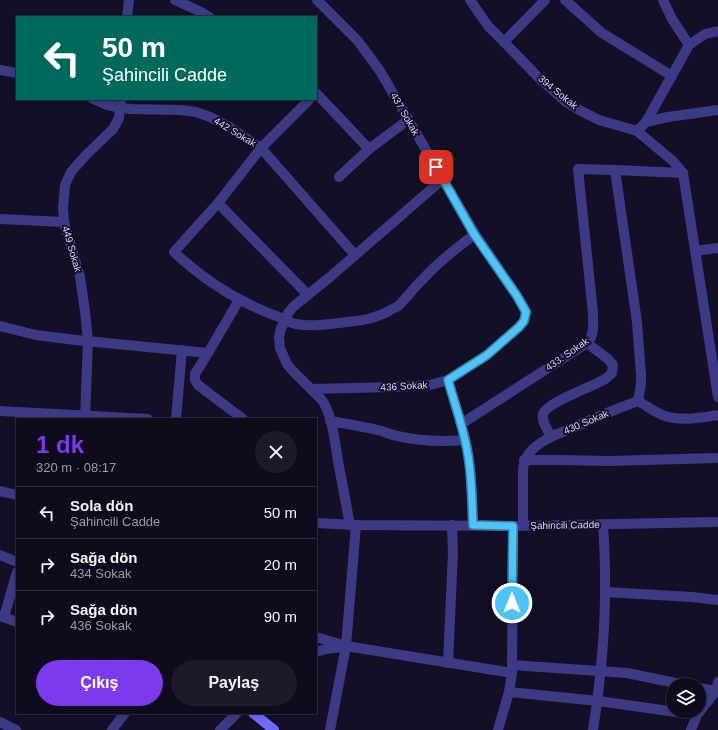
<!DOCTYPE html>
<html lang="tr">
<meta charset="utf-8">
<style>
:root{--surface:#0e0b1c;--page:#1c1929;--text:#f1f3f6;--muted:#9b9ba3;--line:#2e2b3b;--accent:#7c3aed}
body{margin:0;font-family:Helvetica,sans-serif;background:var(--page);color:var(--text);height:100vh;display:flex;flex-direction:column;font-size:15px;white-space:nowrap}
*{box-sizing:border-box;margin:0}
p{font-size:13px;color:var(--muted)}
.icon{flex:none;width:22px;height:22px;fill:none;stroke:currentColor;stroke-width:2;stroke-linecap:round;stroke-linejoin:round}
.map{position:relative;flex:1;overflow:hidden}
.panel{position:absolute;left:16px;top:418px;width:301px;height:296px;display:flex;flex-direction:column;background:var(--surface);border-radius:0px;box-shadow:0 2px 6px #0003,0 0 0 1px var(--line)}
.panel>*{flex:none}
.hud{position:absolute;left:16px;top:16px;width:301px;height:84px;border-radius:0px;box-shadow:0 2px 6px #0003,0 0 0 1px var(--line);background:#00695c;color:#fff;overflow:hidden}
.tools{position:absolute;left:666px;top:678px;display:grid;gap:8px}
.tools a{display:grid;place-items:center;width:40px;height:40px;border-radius:50%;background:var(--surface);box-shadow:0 2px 6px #0003,0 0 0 1px var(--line);font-size:20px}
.pin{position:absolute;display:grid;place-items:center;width:34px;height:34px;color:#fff;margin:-17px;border-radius:8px;box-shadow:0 2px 6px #0006}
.me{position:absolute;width:44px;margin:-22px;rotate:0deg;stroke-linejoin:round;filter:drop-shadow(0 0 3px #0008)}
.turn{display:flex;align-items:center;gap:14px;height:84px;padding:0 20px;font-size:18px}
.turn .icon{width:52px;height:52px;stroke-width:2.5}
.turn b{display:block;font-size:28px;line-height:34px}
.round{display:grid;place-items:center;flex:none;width:42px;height:42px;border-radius:21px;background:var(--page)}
.summary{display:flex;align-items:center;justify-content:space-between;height:68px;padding:0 20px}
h1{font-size:24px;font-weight:700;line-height:30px;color:var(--accent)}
.primary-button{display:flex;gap:8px;margin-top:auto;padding:8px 20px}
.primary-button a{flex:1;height:46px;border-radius:24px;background:var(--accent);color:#fff;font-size:16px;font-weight:700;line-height:46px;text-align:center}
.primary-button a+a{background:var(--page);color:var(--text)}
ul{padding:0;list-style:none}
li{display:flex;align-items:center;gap:12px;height:52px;padding:0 20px;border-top:1px solid var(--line)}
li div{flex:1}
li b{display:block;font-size:15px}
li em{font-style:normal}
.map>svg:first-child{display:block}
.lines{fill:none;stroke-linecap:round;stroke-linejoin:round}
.street{stroke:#3d3a85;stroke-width:10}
.secondary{stroke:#6f6bff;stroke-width:10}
.route-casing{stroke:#337fa1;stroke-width:10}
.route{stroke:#4fc3f7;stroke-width:7}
.labels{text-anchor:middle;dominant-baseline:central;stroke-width:4;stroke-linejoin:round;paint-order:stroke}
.street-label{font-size:10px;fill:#d9d4ff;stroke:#130f26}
</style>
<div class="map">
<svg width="718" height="730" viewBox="0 0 718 730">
<rect width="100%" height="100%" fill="#130f26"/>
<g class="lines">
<!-- street -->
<g class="street">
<polyline points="175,0 201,12 209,17"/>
<polyline points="470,0 488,26 504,42 538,77 566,102 581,111 599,120 637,131 673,161 683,173 718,397"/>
<polyline points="565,0 602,33 672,76"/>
<polyline points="663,0 672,19 689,45"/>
<polyline points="127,17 129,0"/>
<polyline points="504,42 545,0"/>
<polyline points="0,70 17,73"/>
<polyline points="316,93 369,149"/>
<polyline points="93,99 107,105 121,108 132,109 181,110 196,112 210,117 229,127 261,148 355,255"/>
<path d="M310 99 261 148 218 203 174 252C205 281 240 303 279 317 285 319 290 323 296 324 313 327 331 324 348 322 365 320 373 319 389 311 391 309 394 308 397 307 407 298 414 287 424 278 439 261 457 248 475 234"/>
<polyline points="646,122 668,117 718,110"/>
<polyline points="637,131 646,122 689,45 705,34 718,31"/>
<polyline points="615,170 637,322 641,375 641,384 638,401"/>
<polyline points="339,177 369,149 408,120"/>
<polyline points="218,203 308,295"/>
<polyline points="0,219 64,222"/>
<polyline points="695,251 718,248"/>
<polyline points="239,300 208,353 195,374 195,380 198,385 243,419"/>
<polyline points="0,326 36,335 76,340 208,353"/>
<path d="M448 380C455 405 464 429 468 454 472 478 472 502 473 525"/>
<polyline points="311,389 394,387 430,385 448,380 487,355 519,327 524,321 526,312 523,306 517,296 475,234 380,71 358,41 317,0"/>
<polyline points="0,411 148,419"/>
<polyline points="85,419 88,341 85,311 80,277 64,222 63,208 65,185 71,172 86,155 113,129 119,118 121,99"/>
<polyline points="176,419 182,350"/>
<path d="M330 421C348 424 365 427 382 431 387 433 392 435 397 436 419 441 443 442 465 440"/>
<path d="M461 424 587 343C595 335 593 323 593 313L578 169 615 170 683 173"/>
<path d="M551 437C548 430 541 421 543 414 547 402 593 387 605 379 608 377 610 375 612 373L613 365 608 359 587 343"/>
<polyline points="524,460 560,460 609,461 718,458"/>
<polyline points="0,491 17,495"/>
<polyline points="316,523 356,525 513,526 718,522"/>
<path d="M350 525C346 503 342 482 338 461 335 443 332 412 321 399L293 371 287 364 280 348 279 337 281 328 286 320 288 313 294 306 330 277 443 179"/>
<path d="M523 526V469C524 461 527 455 532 450 543 439 559 433 573 428 594 418 616 409 638 401 647 406 656 413 665 416 679 421 704 418 718 415"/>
<polyline points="0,555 17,562"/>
<polyline points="605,592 692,597 718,600"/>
<polyline points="0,616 17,622"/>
<polyline points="4,617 17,572"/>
<polyline points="316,637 346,646 512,673"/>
<polyline points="316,652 326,649 342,647"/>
<polyline points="448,663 453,553 452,525"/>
<polyline points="512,665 627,673 685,685"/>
<polyline points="699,688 716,691"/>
<polyline points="509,692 598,701 697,715"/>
<polyline points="0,722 16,730"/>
<polyline points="112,730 125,713"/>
<polyline points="220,730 237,713"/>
<polyline points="330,730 346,646 356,525"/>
<polyline points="498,730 509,692 512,673 513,526"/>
<path d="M593 730C601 678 606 626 605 573 605 557 604 541 603 524"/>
<polyline points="691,730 697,715 716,691 718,682"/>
</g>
<!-- secondary -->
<polyline class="secondary" points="253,713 274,730"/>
</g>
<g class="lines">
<defs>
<path id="route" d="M436 167 474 234 517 296 526 312 524 321 519 327 487 355 448 380C455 405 464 429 468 455 472 478 472 502 473 525L513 526 512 603"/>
</defs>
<!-- route casing -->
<use href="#route" class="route-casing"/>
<!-- route -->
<use href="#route" class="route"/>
</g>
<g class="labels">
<!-- street labels -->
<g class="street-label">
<text transform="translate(558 92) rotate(39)">394 Sokak</text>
<text transform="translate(405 114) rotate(60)">437 Sokak</text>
<text transform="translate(235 132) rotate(31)">442 Sokak</text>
<text transform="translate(72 249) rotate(74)">449 Sokak</text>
<text transform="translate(567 354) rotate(-35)">433. Sokak</text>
<text transform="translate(404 386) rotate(-3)">436 Sokak</text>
<text transform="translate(586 422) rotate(-23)">430 Sokak</text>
<text transform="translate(565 525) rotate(-1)">Şahincili Cadde</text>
</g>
</g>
</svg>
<div class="tools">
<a><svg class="icon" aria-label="layers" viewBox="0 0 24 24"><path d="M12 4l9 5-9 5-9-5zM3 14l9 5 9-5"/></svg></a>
</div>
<div class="pin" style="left:436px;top:167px;background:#d93025"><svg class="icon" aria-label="arrive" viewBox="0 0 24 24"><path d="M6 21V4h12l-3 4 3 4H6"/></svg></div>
<svg class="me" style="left:512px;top:603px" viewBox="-20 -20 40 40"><circle r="17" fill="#4fc3f7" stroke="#fff" stroke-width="3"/><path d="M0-11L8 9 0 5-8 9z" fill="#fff"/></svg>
<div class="hud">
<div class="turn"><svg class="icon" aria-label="left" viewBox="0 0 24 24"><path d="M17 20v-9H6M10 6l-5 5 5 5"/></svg><div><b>50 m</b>Şahincili Cadde</div></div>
</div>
<section class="panel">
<div class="summary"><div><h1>1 dk</h1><p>320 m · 08:17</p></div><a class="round"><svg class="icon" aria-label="close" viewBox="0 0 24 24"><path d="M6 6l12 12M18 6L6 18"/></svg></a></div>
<ul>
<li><svg class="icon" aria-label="left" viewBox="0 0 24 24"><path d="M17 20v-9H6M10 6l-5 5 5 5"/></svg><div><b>Sola dön</b><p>Şahincili Cadde</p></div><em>50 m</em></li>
<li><svg class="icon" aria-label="right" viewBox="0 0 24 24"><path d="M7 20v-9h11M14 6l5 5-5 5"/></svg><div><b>Sağa dön</b><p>434 Sokak</p></div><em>20 m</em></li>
<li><svg class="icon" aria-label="right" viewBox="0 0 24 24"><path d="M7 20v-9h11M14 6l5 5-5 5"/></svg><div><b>Sağa dön</b><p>436 Sokak</p></div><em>90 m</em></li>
</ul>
<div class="primary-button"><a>Çıkış</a><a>Paylaş</a></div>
</section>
</div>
